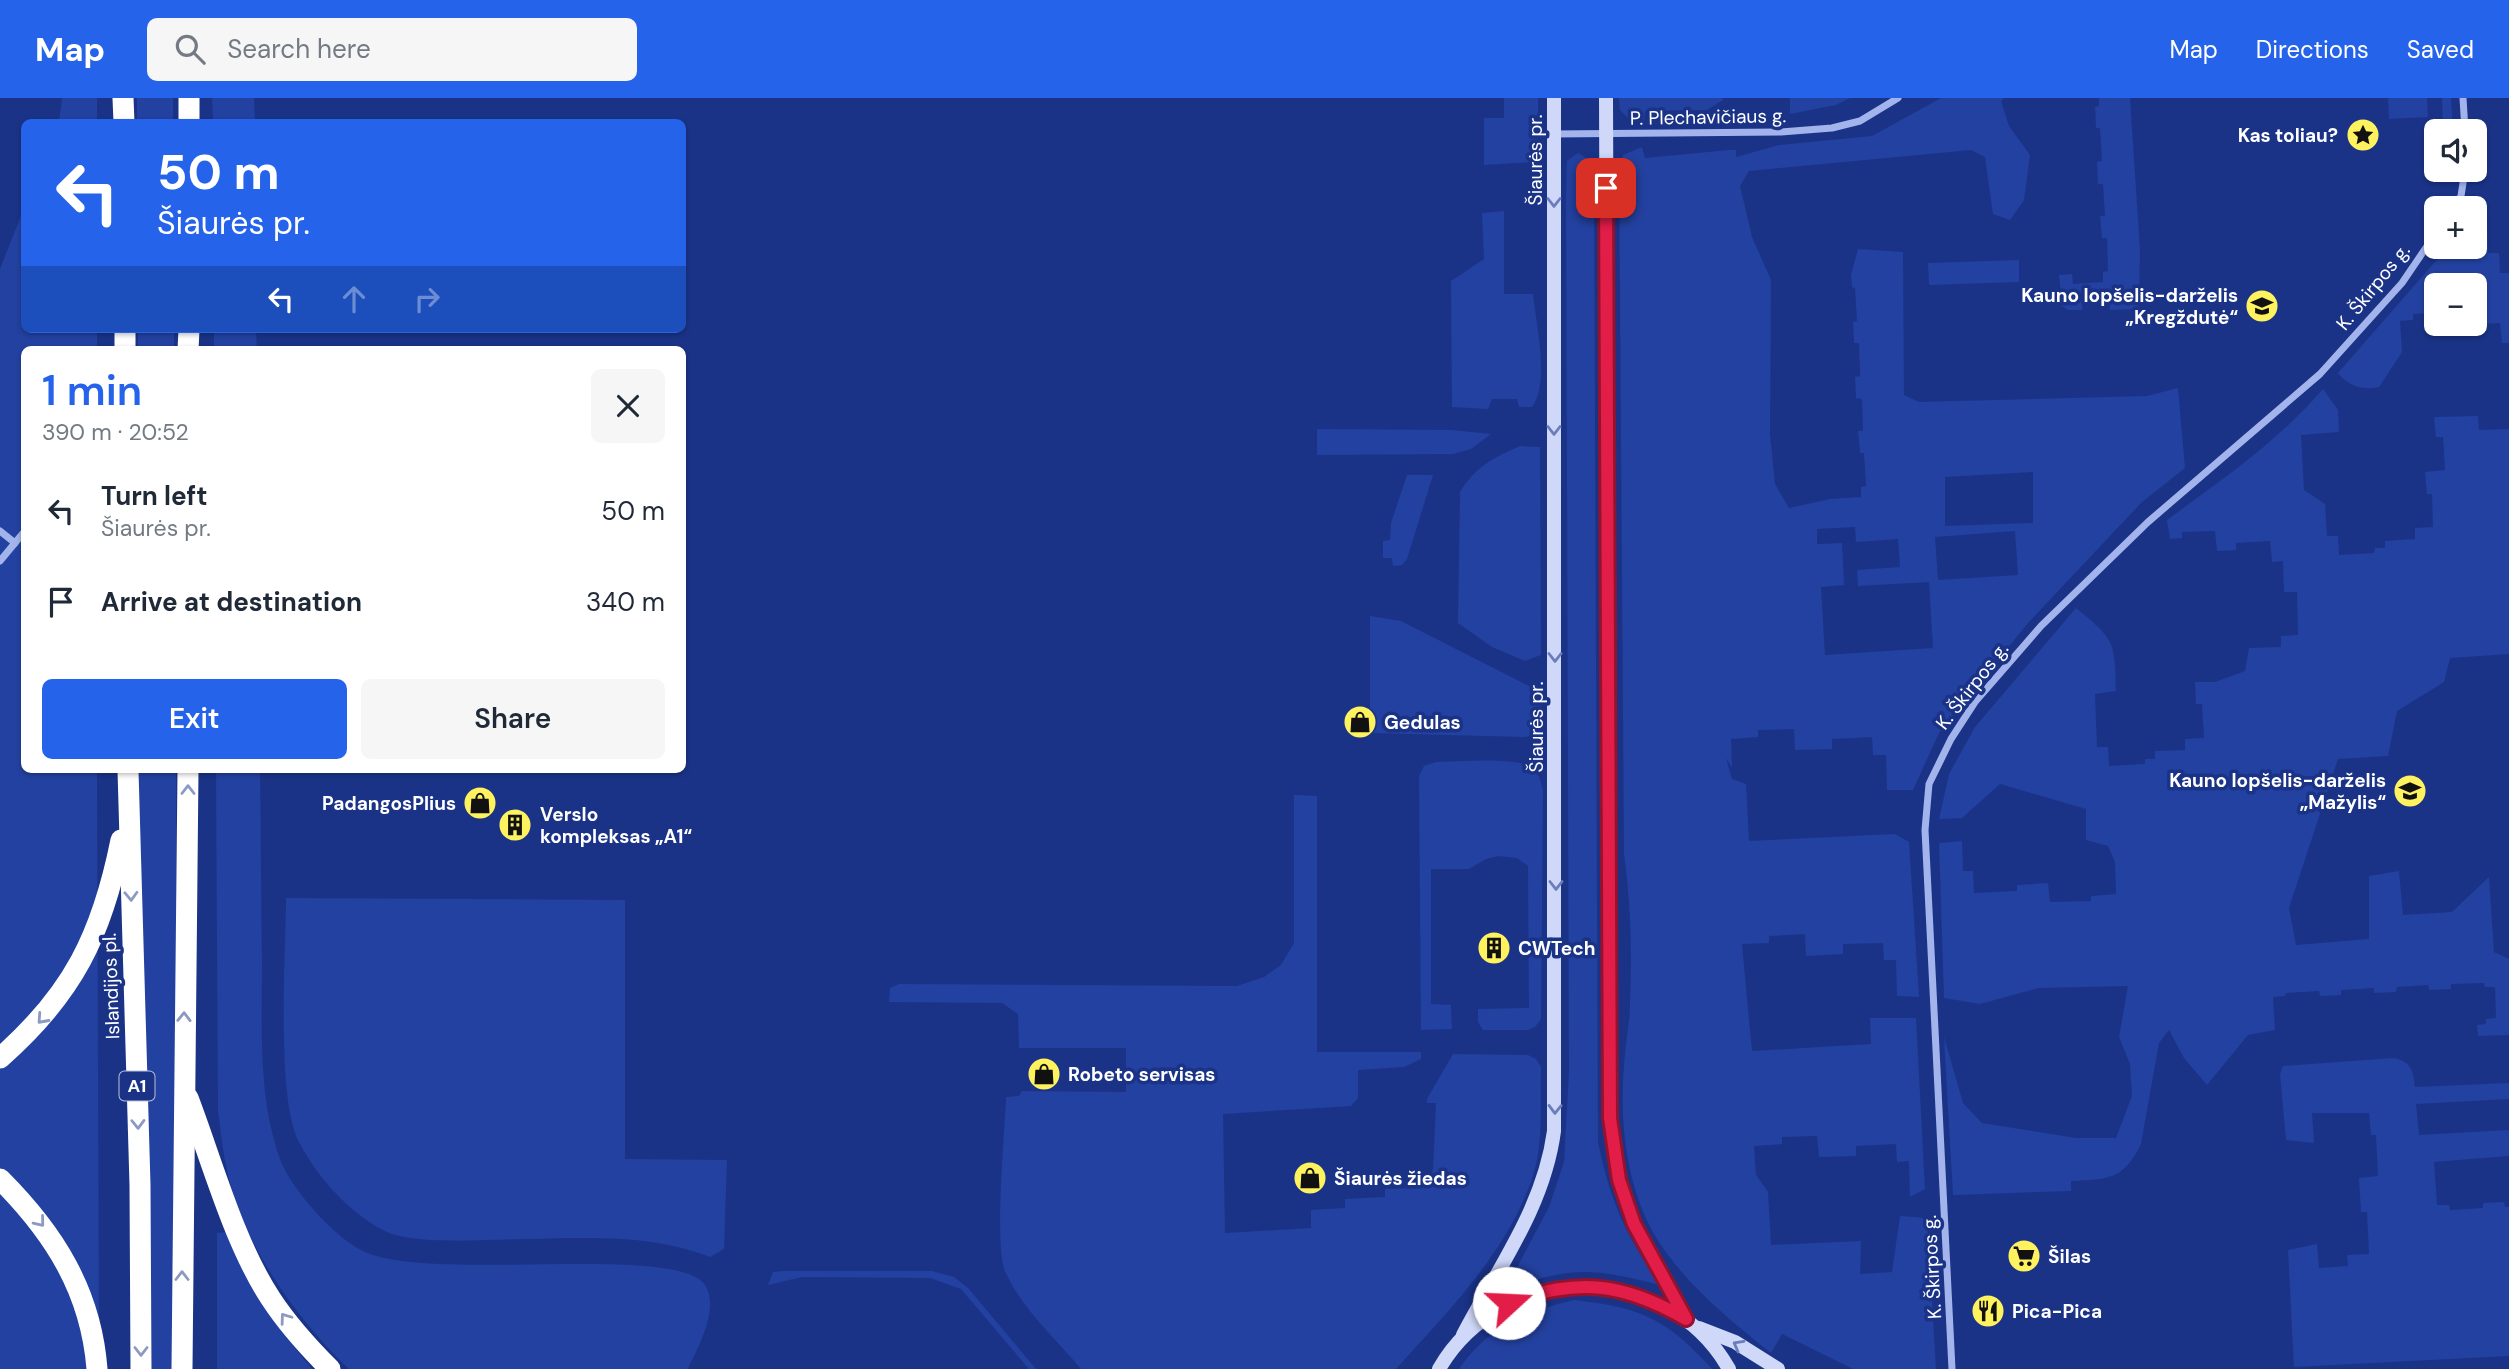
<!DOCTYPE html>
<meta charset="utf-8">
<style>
:root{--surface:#fff;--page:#f6f6f7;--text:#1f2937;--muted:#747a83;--accent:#2563eb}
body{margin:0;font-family:"DM Sans",sans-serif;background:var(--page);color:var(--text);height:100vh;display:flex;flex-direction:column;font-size:26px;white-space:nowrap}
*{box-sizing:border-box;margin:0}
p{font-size:23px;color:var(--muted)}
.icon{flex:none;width:38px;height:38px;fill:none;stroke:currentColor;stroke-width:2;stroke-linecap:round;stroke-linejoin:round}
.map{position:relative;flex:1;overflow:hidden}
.side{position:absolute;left:21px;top:248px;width:665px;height:427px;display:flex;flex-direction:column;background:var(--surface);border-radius:10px;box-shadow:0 2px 5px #0004}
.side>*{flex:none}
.guide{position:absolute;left:21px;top:21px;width:665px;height:214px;border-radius:10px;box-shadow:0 2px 5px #0004;background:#2563eb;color:#fff;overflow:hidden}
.buttons{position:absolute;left:2424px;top:21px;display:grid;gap:14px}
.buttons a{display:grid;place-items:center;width:63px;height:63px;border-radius:10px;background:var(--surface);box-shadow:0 2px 5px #0004;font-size:35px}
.pin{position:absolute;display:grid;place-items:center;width:60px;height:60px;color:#fff;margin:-30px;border-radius:14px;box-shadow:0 4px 10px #0006}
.me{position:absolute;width:77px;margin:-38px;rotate:70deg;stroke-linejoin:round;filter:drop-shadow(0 0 5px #0008)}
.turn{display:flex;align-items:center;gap:24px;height:147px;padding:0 21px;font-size:32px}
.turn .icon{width:91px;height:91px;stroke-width:2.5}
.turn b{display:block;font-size:49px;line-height:60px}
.lanes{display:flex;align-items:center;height:66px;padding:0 21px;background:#0003;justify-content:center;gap:35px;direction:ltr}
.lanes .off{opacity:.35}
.round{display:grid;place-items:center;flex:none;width:74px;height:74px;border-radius:10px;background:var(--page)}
.headline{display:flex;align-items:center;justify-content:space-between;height:119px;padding:0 21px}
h1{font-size:42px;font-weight:600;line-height:52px;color:var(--accent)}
.button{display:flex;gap:14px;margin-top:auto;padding:14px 21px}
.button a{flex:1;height:80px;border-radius:10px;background:var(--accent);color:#fff;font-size:28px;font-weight:600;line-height:80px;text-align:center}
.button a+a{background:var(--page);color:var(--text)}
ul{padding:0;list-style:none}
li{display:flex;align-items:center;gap:21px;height:91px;padding:0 21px}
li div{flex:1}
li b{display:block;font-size:26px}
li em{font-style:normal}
header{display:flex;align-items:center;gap:42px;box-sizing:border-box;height:98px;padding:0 35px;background:var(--accent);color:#fff}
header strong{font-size:33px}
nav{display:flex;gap:38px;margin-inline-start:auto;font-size:24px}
.search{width:490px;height:63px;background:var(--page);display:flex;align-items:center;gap:18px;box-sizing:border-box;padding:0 24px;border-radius:10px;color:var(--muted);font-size:26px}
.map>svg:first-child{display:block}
.green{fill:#2341a0;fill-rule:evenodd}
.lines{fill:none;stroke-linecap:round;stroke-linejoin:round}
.street{stroke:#a3b4ec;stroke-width:7}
.secondary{stroke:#cfd8f9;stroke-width:14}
.highway{stroke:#fff;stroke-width:21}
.oneway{stroke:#6b7dba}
.oneway2{stroke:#8c99c3}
.route-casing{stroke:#92132f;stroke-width:18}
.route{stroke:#e11d48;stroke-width:12}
.labels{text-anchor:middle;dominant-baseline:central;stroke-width:7;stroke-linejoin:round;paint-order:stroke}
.shield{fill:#1a3387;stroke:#bac2db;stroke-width:2}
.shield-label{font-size:18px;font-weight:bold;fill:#fff}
.street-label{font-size:19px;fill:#fff;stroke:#1a3387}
.poi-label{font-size:19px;font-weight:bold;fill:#fff;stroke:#1a3387;text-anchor:start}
</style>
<header>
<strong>Map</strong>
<div class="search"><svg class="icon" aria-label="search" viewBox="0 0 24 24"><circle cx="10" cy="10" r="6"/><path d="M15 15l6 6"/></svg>Search here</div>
<nav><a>Map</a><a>Directions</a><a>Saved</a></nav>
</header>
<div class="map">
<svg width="2509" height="1271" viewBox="0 0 2509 1271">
<rect width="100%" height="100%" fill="#1a3387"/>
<!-- green -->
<g class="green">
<polygon points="62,0 97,0 97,24 59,24"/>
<rect x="137" y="0" width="36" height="24"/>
<polygon points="212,0 254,0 255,24 213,24"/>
<polygon points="1504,0 1538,0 1538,45 1533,64 1484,67 1484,20 1504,20"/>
<polygon points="1619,0 1722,0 1723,2 1707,12 1645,13 1644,23 1631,23 1620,12"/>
<polygon points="1790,0 1850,0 1836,7 1790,16"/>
<path d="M1941 0H2004L2001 3 2009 28 2030 57 2024 102 2010 122 1993 116 1985 59 1971 52 1749 73 1740 88 1752 139 1771 182 1770 336 1775 386 1789 410 1830 401 1861 399V389L1866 388 1864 355H1860L1858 333H1863L1862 301 1856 300 1855 279 1860 278 1859 245H1854L1853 224 1857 223 1855 190 1852 189 1851 177 1858 151 1903 154 1904 297 1919 304 2147 298 2178 290 2185 370 2142 404 2028 525 1939 635 1913 692H1887L1886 657H1873L1872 639 1832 641V651L1795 652 1794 631 1758 632V639L1731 641 1732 670 1726 660 1732 681 1746 686 1749 743 1895 736 1909 744 1919 899 1897 898 1896 862H1884L1883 845 1843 846V856L1806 858 1805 836 1769 838V845L1742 846 1752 953 1871 946 1870 920H1916L1925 1091 1910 1099 1909 1063 1897 1064 1896 1046 1856 1048V1058L1819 1059 1817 1038 1782 1039V1046L1754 1048 1756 1077 1768 1094 1771 1147 1861 1143 1860 1176 1892 1174 1900 1118 1927 1120 1936 1271H1853L1782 1236 1771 1255C1732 1224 1689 1189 1661 1147 1627 1096 1619 1028 1624 968 1625 947 1630 926 1630 905 1632 855 1631 806 1624 756L1619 68 1623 57 1642 49 1645 60 1729 52H1736V59L1779 47 1872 38ZM2033 374V425L1945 428V379ZM1855 429 1856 444 1898 441 1900 469 1857 472 1858 488 1929 484 1933 550 1825 557 1821 489 1844 487 1842 445 1817 446V431ZM2015 433 2018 477 1938 482 1935 439Z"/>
<polygon points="2099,0 2130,0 2140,152 2139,211 2110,212 2109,199 2083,199 2082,212 2068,212 2062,208 2059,177 2072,176 2073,186 2103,184 2103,174 2108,173 2107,140 2102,140 2100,118 2105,118 2103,86 2098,86 2097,64 2102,63 2100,30 2096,30 2095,9 2099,8"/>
<polygon points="2388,0 2427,0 2428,19 2389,21"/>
<polygon points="2442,0 2451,0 2453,33 2443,33"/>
<path d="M1578 55 1585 59 1594 73 1598 1044C1610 1103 1626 1137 1660 1187 1592 1170 1572 1168 1505 1192L1549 1109 1564 1064 1569 974 1566 97 1567 63Z"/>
<polygon points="24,110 24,231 97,231 97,252 24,252 24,672 97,672 99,1271 0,1271 0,171"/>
<path d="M1504 113V196H1533C1536 225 1550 285 1532 309H1519L1517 301H1492L1488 311 1452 309 1451 183 1484 161 1482 115Z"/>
<path d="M2487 123 2488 155H2499L2500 175H2509V245H2502L2500 225 2467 227 2466 234 2447 235 2446 226H2474V187H2436V215L2413 216V222L2400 223 2402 254 2379 289C2364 293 2348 288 2338 275L2448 149H2474L2475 127Z"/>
<polygon points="2019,162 2019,184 1929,187 1928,165"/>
<rect x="138" y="231" width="36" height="21"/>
<polygon points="214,231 256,231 257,252 214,252"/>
<path d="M2323 291 2338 312 2339 334 2301 337 2304 392 2325 406 2327 438H2338L2339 457 2374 455 2375 450H2385V443L2415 441V430L2433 429 2432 396H2427L2425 374 2445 372 2443 339H2436L2434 319 2478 318 2479 332 2509 331V556L2450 560 2444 584 2397 613 2388 658 2338 661 2289 810 2296 847 2369 841V778L2399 773 2403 817 2452 814 2489 779 2494 854 2509 861V937L2478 938 2477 927 2486 926V921L2496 920 2495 889H2485L2484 885 2451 886V891L2429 892 2428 887 2397 889 2396 894 2374 895V890L2341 892V897L2320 898 2319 893 2286 895 2285 898 2273 899 2275 932 2248 937 2207 987 2184 960 2169 932 2159 945 2141 1046C2123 1083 2107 1081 2071 1083V1093L1953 1097 1944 939 1963 1005 1982 1025 2076 1040H2116L2132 998 2130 966 2119 939 2128 888 2039 890 1980 906 1944 900 1939 745 1962 743 1963 773H1973L1974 795 2017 793V787L2048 785 2050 804 2091 803V798L2116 796 2115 764 2108 748 2086 742V711L2000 686 1962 720 1939 721 1949 676 1975 629 2076 510C2115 542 2115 543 2116 593L2095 596 2097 649H2108L2109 668 2145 666V661H2155V653L2185 652V641L2204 640 2202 606H2196L2195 584H2215L2245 573 2249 550 2281 549V538L2298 537 2297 494H2284L2283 463 2272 464 2270 443 2236 445V452L2217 453 2215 433 2182 434V440L2170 441 2167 422C2225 379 2274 347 2323 291Z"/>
<polygon points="1317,331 1452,332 1491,336 1471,351 1453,356 1317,357"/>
<path d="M1520 348 1540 349 1541 557 1525 563 1492 549 1458 525 1460 394C1476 368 1493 360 1520 348Z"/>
<polygon points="1407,377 1433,377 1407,461 1402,467 1393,468 1392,460 1383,460 1383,443 1390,442 1391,425"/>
<polygon points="1370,518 1401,523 1541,594 1541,626 1530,638 1524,639 1370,635"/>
<path d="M1436 664C1461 664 1507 659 1530 668 1539 672 1540 683 1543 692L1541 921 1535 929 1528 932H1483L1478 924V911L1529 910 1528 768 1517 760 1498 758 1486 761 1469 771H1431V906L1451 907 1452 931 1421 932 1419 678 1424 668Z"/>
<polygon points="139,672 176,672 178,1271 141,1271"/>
<path d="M216 672H260C261 737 261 802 262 867 262 932 258 999 280 1061 291 1091 334 1139 363 1153 426 1185 678 1145 705 1187 720 1210 698 1249 688 1271H349C296 1221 239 1141 226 1067 222 1050 221 1032 218 1014Z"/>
<path d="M1294 697 1317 698V954H1421V961L1404 969 1358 972V1000L1351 1008 1223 1016 1225 1135 1311 1130V1112L1345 1110V1101L1385 1099V1091L1419 1090 1433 1072 1436 1005H1427V1001L1453 956 1528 957 1536 961 1541 969C1540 1004 1544 1047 1532 1081 1505 1157 1449 1212 1396 1271H1081C1055 1240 1021 1210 1005 1173 994 1147 1005 1033 1006 999L1019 998 1022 993 1126 994V950H1019L1018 916 1002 905 889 904 890 890 899 886 1237 888 1264 879 1281 867 1294 845Z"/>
<path d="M286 800 625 802V1061L727 1062 724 1151 710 1159C649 1136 592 1140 527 1141 492 1141 416 1148 385 1133 349 1115 316 1078 298 1042 276 996 286 856 286 800Z"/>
<path d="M2394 960C2412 964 2413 973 2415 989L2509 985V1001L2416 1006 2419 1037 2509 1032V1058L2434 1064 2437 1107H2449L2450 1112 2483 1110V1105L2504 1104 2505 1109H2509V1258L2294 1269 2288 1152 2317 1146 2319 1170 2348 1168 2347 1157 2369 1156 2367 1114H2361L2359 1080 2378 1078 2376 1037H2371L2369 1015H2312L2314 1045 2286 1042 2280 976 2283 968Z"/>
<path d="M226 1134C248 1188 275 1226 312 1271H217V1135Z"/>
<polygon points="783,1173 932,1173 954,1179 968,1190 1036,1271 1029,1271 961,1191 930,1180 802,1179 768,1187 773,1174"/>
<path d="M1574 1202C1640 1209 1667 1221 1712 1271H1459C1487 1229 1527 1213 1574 1202Z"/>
</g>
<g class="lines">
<!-- street -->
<g class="street">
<polyline points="2463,0 2465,33"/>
<polyline points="1554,36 1781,34 1832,30 1860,23 1898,0"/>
<polyline points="2453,110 2461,98 2465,72"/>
<polyline points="0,433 15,445"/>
<polyline points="0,463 24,434"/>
<polyline points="1952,1271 1925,732 1929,686 1951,641 1975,604 2041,528 2148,424 2320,276 2402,185 2436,135"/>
</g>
<!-- secondary -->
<g class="secondary">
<polyline points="1606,0 1610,1020 1619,1082 1635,1126 1686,1221"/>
<polyline points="1699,1230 1735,1244 1778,1271"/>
<path d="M1463 1237C1498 1170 1544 1109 1554 1033V0"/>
<path d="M1439 1271C1501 1163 1667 1161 1729 1271"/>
</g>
<!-- highway -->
<g class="highway">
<polyline points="123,0 124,24"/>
<polyline points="189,0 189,24"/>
<polyline points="125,231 125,252"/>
<polyline points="188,252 189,231"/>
<polyline points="128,672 140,1087 141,1271"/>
<path d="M0 960C73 896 102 837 121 742"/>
<path d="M188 1000C212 1063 234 1145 271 1201 288 1227 308 1249 330 1271"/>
<path d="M0 1081C54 1135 91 1193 97 1271"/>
<polyline points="182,1271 188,672"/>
</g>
</g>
<!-- one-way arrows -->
<defs><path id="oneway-chevron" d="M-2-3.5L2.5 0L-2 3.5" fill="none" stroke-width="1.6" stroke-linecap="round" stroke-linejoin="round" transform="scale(1.75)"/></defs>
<g class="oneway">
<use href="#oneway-chevron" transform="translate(1554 104) rotate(90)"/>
<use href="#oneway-chevron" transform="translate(1554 332) rotate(90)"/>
<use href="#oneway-chevron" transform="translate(1555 559) rotate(90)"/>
<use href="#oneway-chevron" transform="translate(1556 787) rotate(90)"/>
<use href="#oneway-chevron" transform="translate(1555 1011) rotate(91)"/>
<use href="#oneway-chevron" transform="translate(1738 1247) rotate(-151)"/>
</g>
<g class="oneway2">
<use href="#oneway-chevron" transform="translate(188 692) rotate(-90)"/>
<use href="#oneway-chevron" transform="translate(131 798) rotate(88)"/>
<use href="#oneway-chevron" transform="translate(184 919) rotate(-89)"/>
<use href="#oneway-chevron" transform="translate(42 921) rotate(132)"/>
<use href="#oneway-chevron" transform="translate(138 1026) rotate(89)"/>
<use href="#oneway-chevron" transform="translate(40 1124) rotate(51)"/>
<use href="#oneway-chevron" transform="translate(182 1178) rotate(-90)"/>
<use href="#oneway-chevron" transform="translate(285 1220) rotate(-126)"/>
<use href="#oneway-chevron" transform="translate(141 1253) rotate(90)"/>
</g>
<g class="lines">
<defs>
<path id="route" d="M1509 1205C1577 1179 1624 1185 1686 1221L1634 1126 1619 1082 1610 1020 1606 90"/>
</defs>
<!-- route casing -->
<use href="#route" class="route-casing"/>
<!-- route -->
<use href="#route" class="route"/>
</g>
<!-- icons -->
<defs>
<symbol id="sight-disc" viewBox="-11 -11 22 22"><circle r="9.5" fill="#fef25f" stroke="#1a3387"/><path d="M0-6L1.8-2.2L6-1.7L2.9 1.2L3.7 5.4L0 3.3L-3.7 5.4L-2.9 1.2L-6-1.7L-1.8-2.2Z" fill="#111"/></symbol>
<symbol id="school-disc" viewBox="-11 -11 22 22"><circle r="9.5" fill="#fef25f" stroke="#1a3387"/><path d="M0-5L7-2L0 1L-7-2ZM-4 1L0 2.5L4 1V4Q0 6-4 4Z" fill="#111"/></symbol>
<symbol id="shop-disc" viewBox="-11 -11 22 22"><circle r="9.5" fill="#fef25f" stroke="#1a3387"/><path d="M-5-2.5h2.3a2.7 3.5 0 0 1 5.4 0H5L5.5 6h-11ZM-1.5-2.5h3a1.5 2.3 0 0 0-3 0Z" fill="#111"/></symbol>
<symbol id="building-disc" viewBox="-11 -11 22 22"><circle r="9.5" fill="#fef25f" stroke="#1a3387"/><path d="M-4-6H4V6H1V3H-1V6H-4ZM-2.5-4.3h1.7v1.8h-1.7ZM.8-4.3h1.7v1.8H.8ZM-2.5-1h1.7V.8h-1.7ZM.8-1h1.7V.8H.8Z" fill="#111"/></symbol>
<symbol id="supermarket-disc" viewBox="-11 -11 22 22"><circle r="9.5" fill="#fef25f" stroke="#1a3387"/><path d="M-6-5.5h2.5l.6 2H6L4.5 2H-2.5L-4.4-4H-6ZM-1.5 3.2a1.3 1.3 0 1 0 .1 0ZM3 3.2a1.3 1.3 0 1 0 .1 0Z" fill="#111"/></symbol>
<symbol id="restaurant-disc" viewBox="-11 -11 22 22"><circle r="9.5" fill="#fef25f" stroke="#1a3387"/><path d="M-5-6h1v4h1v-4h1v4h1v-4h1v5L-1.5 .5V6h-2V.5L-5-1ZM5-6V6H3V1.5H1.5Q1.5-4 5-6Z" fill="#111"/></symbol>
</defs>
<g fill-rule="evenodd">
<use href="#sight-disc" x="2344" y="18" width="38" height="38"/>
<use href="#school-disc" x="2243" y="189" width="38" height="38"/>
<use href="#shop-disc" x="1341" y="605" width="38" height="38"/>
<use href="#school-disc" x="2391" y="674" width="38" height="38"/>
<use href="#shop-disc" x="461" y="686" width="38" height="38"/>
<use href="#building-disc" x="496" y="708" width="38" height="38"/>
<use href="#building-disc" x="1475" y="831" width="38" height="38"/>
<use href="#shop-disc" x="1025" y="957" width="38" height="38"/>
<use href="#shop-disc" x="1291" y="1061" width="38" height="38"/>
<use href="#supermarket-disc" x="2005" y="1139" width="38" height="38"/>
<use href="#restaurant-disc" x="1969" y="1194" width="38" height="38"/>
</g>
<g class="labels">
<!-- shield labels -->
<rect class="shield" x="119.5" y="973.5" width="35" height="29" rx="5"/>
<g class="shield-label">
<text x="137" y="988">A1</text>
</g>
<!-- street labels -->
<g class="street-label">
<text transform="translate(1708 19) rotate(-1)">P. Plechavičiaus g.</text>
<text transform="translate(1535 62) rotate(-90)">Šiaurės pr.</text>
<text transform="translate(2373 189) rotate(-51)">K. Škirpos g.</text>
<text transform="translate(1972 588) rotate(-52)">K. Škirpos g.</text>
<text transform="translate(1536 629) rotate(-90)">Šiaurės pr.</text>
<text transform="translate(111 888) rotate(-92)">Islandijos pl.</text>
<text transform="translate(1932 1169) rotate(-93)">K. Škirpos g.</text>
</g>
<!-- poi labels -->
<g class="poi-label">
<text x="2338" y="37" text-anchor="end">Kas toliau?</text>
<text x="2238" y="197" text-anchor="end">Kauno lopšelis-darželis<tspan x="2238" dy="22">„Kregždutė“</tspan></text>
<text x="1384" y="624">Gedulas</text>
<text x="2386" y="682" text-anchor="end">Kauno lopšelis-darželis<tspan x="2386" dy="22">„Mažylis“</tspan></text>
<text x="456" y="705" text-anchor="end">PadangosPlius</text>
<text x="540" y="716">Verslo<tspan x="540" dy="22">kompleksas „A1“</tspan></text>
<text x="1518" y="850">CWTech</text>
<text x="1068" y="976">Robeto servisas</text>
<text x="1334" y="1080">Šiaurės žiedas</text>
<text x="2048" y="1158">Šilas</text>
<text x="2012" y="1213">Pica-Pica</text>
</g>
</g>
</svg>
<div class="buttons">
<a><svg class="icon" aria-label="sound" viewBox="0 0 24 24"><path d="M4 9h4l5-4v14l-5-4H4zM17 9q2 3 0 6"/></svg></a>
<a>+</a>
<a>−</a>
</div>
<div class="pin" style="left:1606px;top:90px;background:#d93025"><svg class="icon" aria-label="arrive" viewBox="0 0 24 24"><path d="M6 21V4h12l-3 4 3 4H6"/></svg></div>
<svg class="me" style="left:1509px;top:1205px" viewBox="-20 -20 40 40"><circle r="19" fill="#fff"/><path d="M0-13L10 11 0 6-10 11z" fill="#e11d48"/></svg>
<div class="guide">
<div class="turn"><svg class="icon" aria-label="left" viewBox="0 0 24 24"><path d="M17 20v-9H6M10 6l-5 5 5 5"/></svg><div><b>50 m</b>Šiaurės pr.</div></div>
<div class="lanes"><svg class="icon" aria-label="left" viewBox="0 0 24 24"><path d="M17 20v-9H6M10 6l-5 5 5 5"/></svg><svg class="icon off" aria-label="ahead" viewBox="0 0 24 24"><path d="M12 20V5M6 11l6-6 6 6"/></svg><svg class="icon off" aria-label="right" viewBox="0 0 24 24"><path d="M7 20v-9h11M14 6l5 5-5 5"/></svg></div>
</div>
<section class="side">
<div class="headline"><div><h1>1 min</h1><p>390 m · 20:52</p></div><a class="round"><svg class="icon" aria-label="close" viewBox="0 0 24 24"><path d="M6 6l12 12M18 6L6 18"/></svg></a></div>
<ul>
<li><svg class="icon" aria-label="left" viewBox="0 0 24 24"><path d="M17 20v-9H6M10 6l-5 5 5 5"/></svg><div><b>Turn left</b><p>Šiaurės pr.</p></div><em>50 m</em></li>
<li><svg class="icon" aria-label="arrive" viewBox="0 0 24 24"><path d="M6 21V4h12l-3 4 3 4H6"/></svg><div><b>Arrive at destination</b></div><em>340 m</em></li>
</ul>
<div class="button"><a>Exit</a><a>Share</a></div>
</section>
</div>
